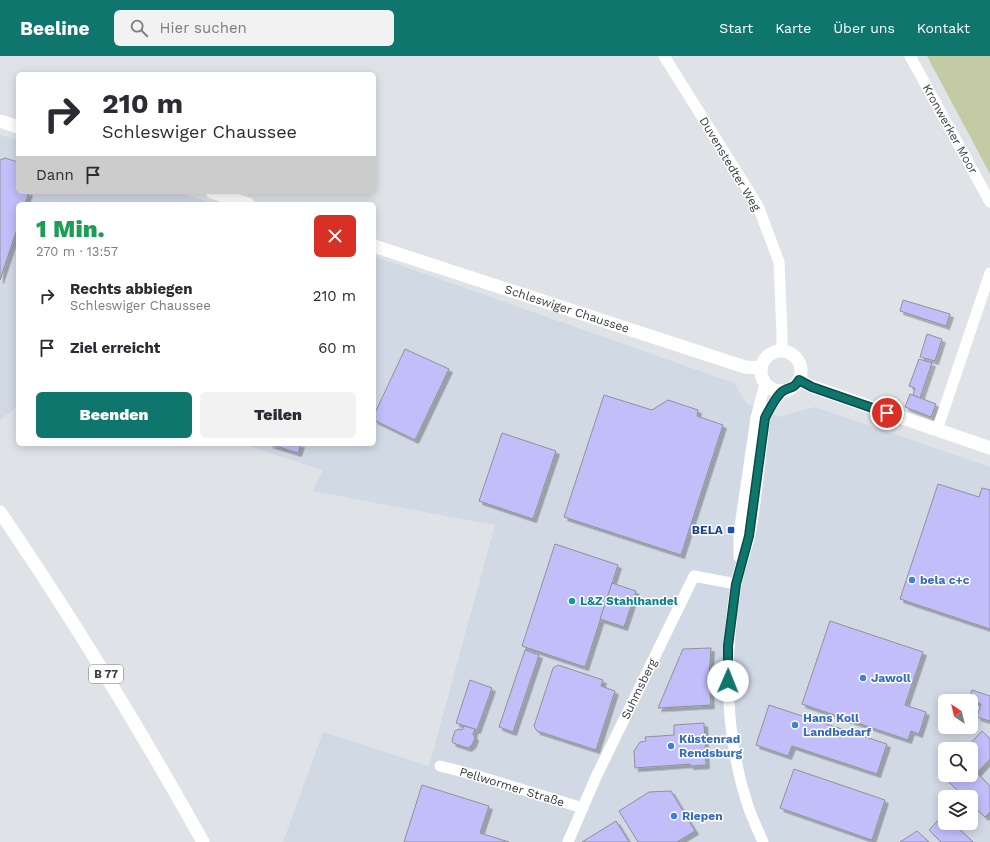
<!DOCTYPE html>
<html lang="de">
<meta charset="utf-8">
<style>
:root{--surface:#fff;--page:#f2f2f3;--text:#2b2b33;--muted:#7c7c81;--accent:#0f766e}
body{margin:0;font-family:"Work Sans",sans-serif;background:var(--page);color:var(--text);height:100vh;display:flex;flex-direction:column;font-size:15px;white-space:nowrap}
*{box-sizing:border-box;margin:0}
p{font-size:13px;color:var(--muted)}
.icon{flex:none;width:22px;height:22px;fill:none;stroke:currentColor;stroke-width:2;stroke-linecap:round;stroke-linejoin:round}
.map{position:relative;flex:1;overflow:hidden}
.drawer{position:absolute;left:16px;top:146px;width:360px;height:244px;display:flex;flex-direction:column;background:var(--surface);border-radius:6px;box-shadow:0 2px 10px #0003}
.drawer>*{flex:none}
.hud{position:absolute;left:16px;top:16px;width:360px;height:122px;border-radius:6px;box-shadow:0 2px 10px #0003;background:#fff;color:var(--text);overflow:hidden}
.needle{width:26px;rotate:325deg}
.tools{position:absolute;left:938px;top:638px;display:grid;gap:8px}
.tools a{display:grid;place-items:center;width:40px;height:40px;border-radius:6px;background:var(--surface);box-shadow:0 2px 10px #0003;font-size:20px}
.pin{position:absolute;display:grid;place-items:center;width:34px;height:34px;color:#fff;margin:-17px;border:2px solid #fff;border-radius:50%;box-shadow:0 1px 4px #0007}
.me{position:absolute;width:44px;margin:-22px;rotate:1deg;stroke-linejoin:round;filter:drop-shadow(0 0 3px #0008)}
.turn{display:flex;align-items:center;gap:14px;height:84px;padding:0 20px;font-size:18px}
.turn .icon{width:52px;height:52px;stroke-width:2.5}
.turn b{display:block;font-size:28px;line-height:34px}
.then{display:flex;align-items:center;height:38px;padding:0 20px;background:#0003;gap:8px;font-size:15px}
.round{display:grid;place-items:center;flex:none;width:42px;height:42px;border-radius:6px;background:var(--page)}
.overview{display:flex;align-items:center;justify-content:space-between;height:68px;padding:0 20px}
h1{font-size:24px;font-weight:800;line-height:30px;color:#1e9e55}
.primary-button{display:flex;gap:8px;margin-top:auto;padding:8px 20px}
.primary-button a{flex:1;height:46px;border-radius:6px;background:var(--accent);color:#fff;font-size:16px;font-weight:800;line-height:46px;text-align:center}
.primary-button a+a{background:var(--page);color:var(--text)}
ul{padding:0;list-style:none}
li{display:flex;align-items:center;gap:12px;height:52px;padding:0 20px}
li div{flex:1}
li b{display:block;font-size:15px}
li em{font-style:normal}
header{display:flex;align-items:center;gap:24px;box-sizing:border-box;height:56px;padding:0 20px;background:var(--accent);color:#fff}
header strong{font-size:19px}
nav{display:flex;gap:22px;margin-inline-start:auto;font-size:14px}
.search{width:280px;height:36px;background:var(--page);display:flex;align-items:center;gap:10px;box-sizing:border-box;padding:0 14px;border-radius:6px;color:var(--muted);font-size:15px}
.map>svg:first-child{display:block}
.built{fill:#d0d9e4;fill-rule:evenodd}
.green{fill:#c4caa4}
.building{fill:#c1befa;stroke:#919197;filter:url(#shadow)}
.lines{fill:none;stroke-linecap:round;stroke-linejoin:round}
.minor{stroke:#fff;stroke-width:11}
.major{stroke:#fff;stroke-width:13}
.route-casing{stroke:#0a4d48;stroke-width:10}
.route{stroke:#0f766e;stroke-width:7}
.transit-dot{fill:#1a4fb4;stroke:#fff;stroke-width:1.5}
.shop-dot{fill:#3f7fe0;stroke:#fff;stroke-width:1.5}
.culture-dot{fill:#0f9aa8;stroke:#fff;stroke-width:1.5}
.labels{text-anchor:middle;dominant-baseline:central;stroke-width:3;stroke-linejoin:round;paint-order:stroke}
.shield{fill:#fff;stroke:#757678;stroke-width:1}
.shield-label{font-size:11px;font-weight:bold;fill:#3a3c3e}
.street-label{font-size:12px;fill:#3a3c3e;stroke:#fff}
.transit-label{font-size:12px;font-weight:bold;fill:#164399;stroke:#fff;text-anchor:end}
.shop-label{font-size:12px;font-weight:bold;fill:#366cbe;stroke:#fff;text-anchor:start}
.culture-label{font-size:12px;font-weight:bold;fill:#0d838f;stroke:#fff;text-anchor:start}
</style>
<header>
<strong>Beeline</strong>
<div class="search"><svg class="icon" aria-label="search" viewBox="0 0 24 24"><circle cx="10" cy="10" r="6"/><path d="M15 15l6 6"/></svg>Hier suchen</div>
<nav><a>Start</a><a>Karte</a><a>Über uns</a><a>Kontakt</a></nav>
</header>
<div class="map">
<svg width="990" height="786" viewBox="0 0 990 786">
<defs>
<filter id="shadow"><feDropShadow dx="3.5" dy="3.5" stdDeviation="0" flood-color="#0004"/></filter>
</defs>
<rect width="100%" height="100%" fill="#dfe3e8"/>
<!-- built -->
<g class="built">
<polygon points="0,79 18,84 18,136 179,136 215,148 18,148 18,350 0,364"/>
<path d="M374 200 734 327 747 348 779 361 815 351 990 411V786H283L323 676 429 710 495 469 312 435 323 414 242 388H374ZM945 645H971V671H945ZM945 693H971V719H945ZM945 741H971V767H945Z"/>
</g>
<!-- green -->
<polygon class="green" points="927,0 990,0 990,118"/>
<!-- building -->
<g class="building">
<polygon points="5,102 18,106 18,136 29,136 25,148 18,148 18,170 0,224 0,104"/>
<polygon points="903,244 950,258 946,270 900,255"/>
<polygon points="927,278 942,283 935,305 920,301"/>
<polygon points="405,293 449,313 415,384 374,364 374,359"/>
<polygon points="919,303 932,307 920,342 913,339 915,332 909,330"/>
<polygon points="910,338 936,348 931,361 905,351"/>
<polygon points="604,339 652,354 668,344 698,354 697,360 723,369 681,499 564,461"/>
<polygon points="502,377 556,395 533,463 479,445"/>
<polygon points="269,388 301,388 298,397"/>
<polygon points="938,428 979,441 982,432 990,434 990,573 900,543"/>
<polygon points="555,488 618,509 585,611 522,590"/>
<polygon points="612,527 636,535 624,571 600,563"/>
<polygon points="830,565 923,596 905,649 926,656 919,678 911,675 908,684 802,648"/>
<polygon points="711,592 709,621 711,649 658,652 683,593"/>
<polygon points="525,594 539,599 513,676 499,671"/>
<polygon points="558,609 603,624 601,630 615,635 596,694 537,675 534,670 553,612"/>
<polygon points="470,624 492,632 477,674 456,667"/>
<polygon points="972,634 990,640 990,665 977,661 981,648 969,644"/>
<polygon points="769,649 887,688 877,718 792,690 788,700 756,689"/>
<polygon points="704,667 706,709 690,710 690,708 635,712 634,695 640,686 646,685 645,681 674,679 674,669"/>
<polygon points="464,670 475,673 473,678 475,682 472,689 468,692 453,687 452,684 455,675 459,673 462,674"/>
<polygon points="982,675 990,683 990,703 977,717 990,730 990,756 985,761 971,748 971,741 964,741 941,718 945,714 945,719 971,719 971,693 965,693"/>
<polygon points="794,713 885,744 872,784 780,752"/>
<polygon points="422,729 489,750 480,777 509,786 404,786"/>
<polygon points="671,735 695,775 677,786 638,786 619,755 649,736"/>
<polygon points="944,758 945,767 953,767 973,786 941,786 929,774"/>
<polygon points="616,765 629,786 582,786"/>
<polygon points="917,775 929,786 900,786"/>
</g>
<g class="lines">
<!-- minor -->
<g class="minor">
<polyline points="664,0 758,150 779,206 782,277 782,295"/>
<polyline points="910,0 990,146"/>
<polyline points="937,374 990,217"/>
<polyline points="739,501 739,477 756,362 765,328"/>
<polyline points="440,710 471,718 583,752"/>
<polyline points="568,786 596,721 694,520 736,528"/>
<path d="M763 786C758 774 752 762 748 750 724 678 724 603 736 529 739 512 746 496 750 479 757 441 760 401 765 362L770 351 783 335"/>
</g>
<!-- major -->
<g class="major">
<polyline points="0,65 18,71"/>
<polyline points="212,136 248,148"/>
<path id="s1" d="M374 190 745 311 761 312"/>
<circle cx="781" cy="315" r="20"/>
<polyline points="799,324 813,331 990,392"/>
<path d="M0 456C73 563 140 673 203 786"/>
</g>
</g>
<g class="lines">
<defs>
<path id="route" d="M728 625V590L736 528 749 480 765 362C769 354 776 340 783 335 790 330 793 334 799 324L812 331 887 357"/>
</defs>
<!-- route casing -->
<use href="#route" class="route-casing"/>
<!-- route -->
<use href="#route" class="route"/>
</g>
<!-- markers -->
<rect class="transit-dot" x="727" y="470" width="8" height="8" rx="2"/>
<g class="shop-dot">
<circle cx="912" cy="524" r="4"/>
<circle cx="863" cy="622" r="4"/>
<circle cx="795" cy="669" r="4"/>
<circle cx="671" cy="690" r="4"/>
<circle cx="674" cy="760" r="4"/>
</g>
<circle class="culture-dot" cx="572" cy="545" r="4"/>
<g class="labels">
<!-- shield labels -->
<rect class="shield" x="89" y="609" width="34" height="18" rx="3"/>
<g class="shield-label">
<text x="106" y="618">B 77</text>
</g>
<!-- street labels -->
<g class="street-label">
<text transform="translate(950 73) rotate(61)">Kronwerker Moor</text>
<text transform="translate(730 108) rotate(59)">Duvenstedter Weg</text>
<text stroke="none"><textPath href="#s1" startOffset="203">Schleswiger Chaussee</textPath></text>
<text transform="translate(639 633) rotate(-64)">Suhmsberg</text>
<text transform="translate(512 731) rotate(17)">Pellwormer Straße</text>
</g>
<!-- transit labels -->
<g class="transit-label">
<text x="723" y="474">BELA</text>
</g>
<!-- shop labels -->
<g class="shop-label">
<text x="920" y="524">bela c+c</text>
<text x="871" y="622">Jawoll</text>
<text x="803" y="662">Hans Koll<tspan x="803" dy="14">Landbedarf</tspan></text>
<text x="679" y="683">Küstenrad<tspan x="679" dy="14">Rendsburg</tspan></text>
<text x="682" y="760">Riepen</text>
</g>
<!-- culture labels -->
<g class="culture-label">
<text x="580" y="545">L&amp;Z Stahlhandel</text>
</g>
</g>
</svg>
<div class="tools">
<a><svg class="needle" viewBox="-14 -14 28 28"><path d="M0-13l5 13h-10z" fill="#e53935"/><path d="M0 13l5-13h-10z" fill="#7c7c81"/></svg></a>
<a><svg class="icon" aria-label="search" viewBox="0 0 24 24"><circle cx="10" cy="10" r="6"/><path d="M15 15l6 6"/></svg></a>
<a><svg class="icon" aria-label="layers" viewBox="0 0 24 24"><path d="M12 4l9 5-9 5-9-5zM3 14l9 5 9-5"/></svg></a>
</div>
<div class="pin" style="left:887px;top:357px;background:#d93025"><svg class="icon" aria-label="arrive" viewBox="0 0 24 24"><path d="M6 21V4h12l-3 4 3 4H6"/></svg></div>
<svg class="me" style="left:728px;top:625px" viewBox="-20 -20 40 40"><circle r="19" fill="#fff"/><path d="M0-13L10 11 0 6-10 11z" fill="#0f766e"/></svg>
<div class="hud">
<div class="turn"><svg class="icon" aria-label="right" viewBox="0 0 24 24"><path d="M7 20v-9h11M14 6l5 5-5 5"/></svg><div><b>210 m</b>Schleswiger Chaussee</div></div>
<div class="then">Dann<svg class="icon" aria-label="arrive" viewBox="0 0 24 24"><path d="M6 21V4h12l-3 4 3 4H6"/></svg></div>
</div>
<section class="drawer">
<div class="overview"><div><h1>1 Min.</h1><p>270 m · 13:57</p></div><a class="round" style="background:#d93025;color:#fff"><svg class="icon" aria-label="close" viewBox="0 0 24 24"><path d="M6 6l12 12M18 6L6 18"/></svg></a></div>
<ul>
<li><svg class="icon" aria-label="right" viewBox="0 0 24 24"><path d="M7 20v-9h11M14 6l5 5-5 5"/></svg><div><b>Rechts abbiegen</b><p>Schleswiger Chaussee</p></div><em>210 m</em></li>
<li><svg class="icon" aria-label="arrive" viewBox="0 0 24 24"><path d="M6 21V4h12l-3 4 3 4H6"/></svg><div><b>Ziel erreicht</b></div><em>60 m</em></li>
</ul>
<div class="primary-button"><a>Beenden</a><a>Teilen</a></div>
</section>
</div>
